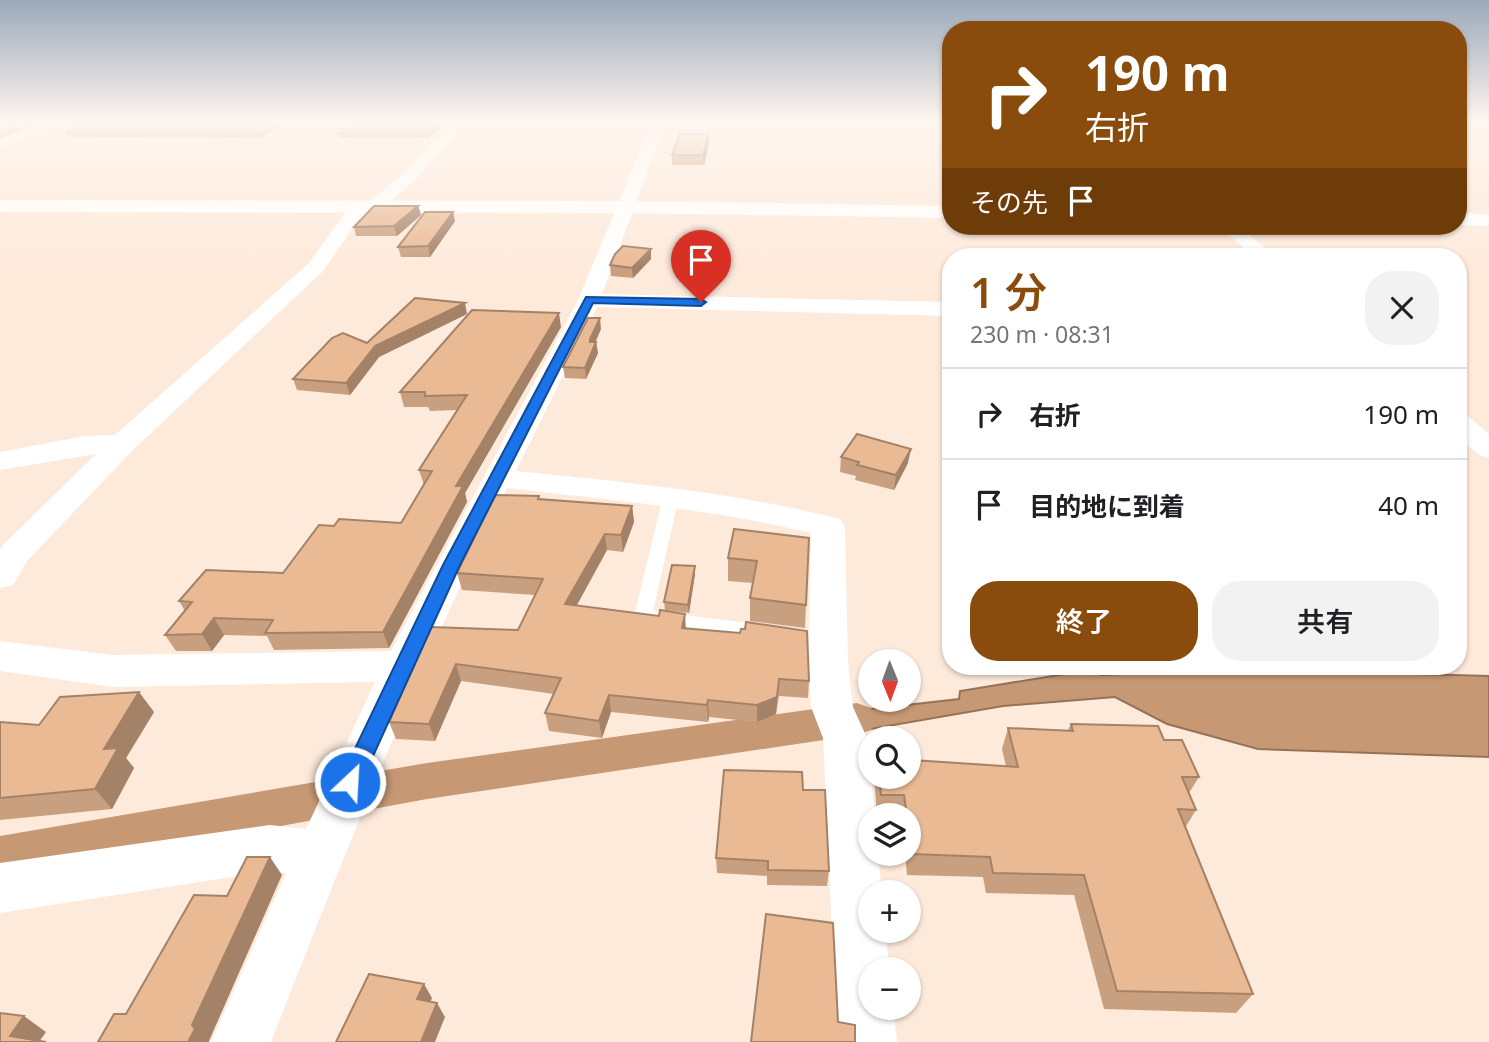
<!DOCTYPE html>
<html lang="ja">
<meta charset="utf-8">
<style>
:root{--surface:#fff;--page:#f2f2f2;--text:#202124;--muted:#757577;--line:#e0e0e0;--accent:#894c0c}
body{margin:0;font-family:"Noto Sans","Noto Sans JP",sans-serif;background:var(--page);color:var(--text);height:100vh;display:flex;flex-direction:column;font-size:26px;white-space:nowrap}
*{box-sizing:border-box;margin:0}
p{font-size:23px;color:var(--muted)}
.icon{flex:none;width:38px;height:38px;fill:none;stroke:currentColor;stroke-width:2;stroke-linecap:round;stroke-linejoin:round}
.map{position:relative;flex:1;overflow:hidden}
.details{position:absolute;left:942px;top:248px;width:525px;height:427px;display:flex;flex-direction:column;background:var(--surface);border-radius:28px;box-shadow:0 2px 5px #0004}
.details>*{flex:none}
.top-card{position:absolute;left:942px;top:21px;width:525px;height:214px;border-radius:28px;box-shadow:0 2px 5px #0004;background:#894c0c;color:#fff;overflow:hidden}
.needle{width:46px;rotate:179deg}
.buttons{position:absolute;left:858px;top:649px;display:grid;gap:14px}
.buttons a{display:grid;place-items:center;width:63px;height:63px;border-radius:50%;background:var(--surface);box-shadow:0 2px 5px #0004;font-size:35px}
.pin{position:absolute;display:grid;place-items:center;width:60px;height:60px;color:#fff;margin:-72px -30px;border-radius:50% 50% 50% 0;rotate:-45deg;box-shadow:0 0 7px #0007}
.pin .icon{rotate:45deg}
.me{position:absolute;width:77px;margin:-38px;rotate:25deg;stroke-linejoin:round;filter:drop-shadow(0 0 5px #0008)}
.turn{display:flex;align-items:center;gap:24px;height:147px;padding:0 28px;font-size:32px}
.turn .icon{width:91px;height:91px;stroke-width:2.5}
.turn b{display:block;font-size:49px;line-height:60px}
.then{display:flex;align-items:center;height:66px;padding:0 28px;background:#0003;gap:14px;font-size:26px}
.round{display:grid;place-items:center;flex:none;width:74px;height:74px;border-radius:28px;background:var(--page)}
.summary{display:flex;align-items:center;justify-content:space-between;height:119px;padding:0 28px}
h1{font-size:42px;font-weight:600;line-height:52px;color:var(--accent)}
.button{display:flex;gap:14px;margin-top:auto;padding:14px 28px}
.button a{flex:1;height:80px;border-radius:28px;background:var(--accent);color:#fff;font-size:28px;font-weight:600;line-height:80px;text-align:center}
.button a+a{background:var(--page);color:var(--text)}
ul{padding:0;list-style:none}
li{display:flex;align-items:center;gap:21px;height:91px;padding:0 28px;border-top:2px solid var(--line)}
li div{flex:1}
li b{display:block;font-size:26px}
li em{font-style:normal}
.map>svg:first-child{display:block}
.water{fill:#c79874;stroke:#967256;stroke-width:2}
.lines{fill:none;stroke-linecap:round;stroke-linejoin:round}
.canal{fill:#c79874;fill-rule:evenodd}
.lane{fill:#fff;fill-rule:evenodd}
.street{fill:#fff;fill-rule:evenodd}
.secondary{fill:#fff;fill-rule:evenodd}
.wall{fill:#c9a07f}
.shaded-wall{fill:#a48268}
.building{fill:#eaba94;stroke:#a48268;stroke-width:2}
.route{fill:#1a73e8;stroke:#114b97;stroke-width:2}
</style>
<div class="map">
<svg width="1489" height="1042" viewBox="0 0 1489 1042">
<rect width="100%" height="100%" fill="#feeadb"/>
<!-- water -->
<polygon class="water" points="1161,667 1489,676 1489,757 1258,749 1167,724 1115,697 1003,706 865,730 853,711 959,699 960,691 1090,670 1101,675 1163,672"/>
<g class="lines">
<!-- canal -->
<g class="canal">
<polygon points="23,122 40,122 0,139 0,131"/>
<polygon points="857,703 871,708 876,719 871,730 857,735 427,799 0,878 0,836 427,763"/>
</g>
<!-- lane -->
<polygon class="lane" points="671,492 679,497 653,611 764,625 770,627 773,632 770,637 764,639 637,621 634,616 663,497"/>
<!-- street -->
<g class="street">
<polygon points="43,122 62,122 0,148 0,139"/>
<polygon points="450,122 464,122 455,137 417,178 381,210 357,222 323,271 133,450 27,561 13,585 0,588 0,549 3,545 96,454 0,470 0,452 85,436 115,435 309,263 344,214 369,202 405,172 444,132"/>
<path d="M652 122H666L602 294 950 302V316L597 307 516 471C625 482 734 492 840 519L845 527 848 662 853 707 867 738 875 816H870V854H878L882 892H870V931H886L889 970H870V1008H893L897 1042H837L823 738 811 707 808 662 811 533C711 509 609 500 507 488 418 669 344 855 271 1042H211L286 873 270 871 0 913V863L270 825 306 829 375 682 113 687 0 671V641L113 655 391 651 578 300Z"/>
<polygon points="1219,226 1239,226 1276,257 1254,257"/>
<polygon points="1458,413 1468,416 1489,434 1489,458 1479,455 1458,437"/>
</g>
<!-- secondary -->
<g class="secondary">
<polygon points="0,200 626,201 950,206 950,218 626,213 0,212"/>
<polygon points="1458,213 1489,214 1489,226 1458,225"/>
</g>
</g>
<!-- wall -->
<g class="wall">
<polygon points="89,122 447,122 428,138 338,138 337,133 352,123 286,123 260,138 67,137 65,132"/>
<polygon points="465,122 507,122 507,123 466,125"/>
<polygon points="709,134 709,143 704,165 672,165 672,155"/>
<polygon points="418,206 421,215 397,236 356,236 354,227"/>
<polygon points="455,221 430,257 401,257 398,247"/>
<polygon points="651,249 651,259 633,278 611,276 610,265"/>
<polygon points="467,314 379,357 350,395 297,390 293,379 367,343"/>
<polygon points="561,327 465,493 467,502 389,648 274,650 267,636 224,635 212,651 176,651 165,635 185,611 179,601 283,573 334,526 401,523 424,485 419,470 457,410 430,411 428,407 404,407 400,392"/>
<polygon points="601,329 595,342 596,342 598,353 586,379 565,378 563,367"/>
<polygon points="841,457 908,463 894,490 855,480 856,476 840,472"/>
<polygon points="950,482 950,501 948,493"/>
<polygon points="539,496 540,499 632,506 634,522 623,552 607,550 577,605 686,628 809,681 808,698 779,696 776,714 757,722 709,717 708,722 611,712 602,738 549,731 545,713 554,694 461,681 435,741 396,739 389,722 431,627 518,630 535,595 462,590 457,573"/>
<polygon points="734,529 806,605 805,628 750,621 750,598 753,583 728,581 728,558"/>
<polygon points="695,566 695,574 689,613 665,610 664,602"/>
<polygon points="154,712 126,758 134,768 112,809 0,820 0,722 39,725"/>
<polygon points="1071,724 1164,740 1199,777 1189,793 1196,810 1185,828 1253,994 1236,1013 1104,1009 1074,895 986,893 983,877 907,875 905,854 908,854 908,816 877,816 874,777 908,777 912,760 1006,766 1002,749 1008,728 1068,730"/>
<polygon points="803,790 829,871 827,886 767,885 767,876 717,873 716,858"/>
</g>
<!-- shaded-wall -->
<g class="shaded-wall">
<polygon points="278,122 286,122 286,123 260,138 258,133"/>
<polygon points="440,122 447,122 428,138 427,133"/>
<polygon points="709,134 709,143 704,165 703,155"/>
<polygon points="418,206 421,215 397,236 394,226"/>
<polygon points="453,212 455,221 430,257 428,246"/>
<polygon points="651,249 651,259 633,278 632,268"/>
<polygon points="465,303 467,314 379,357 350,395 346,383 375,346"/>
<polygon points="559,313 561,327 465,493 467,502 389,648 383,632 456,486"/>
<polygon points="600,318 601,329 592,350 596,342 598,353 586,379 585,368 590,339"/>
<polygon points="911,449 908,463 894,490 896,475"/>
<polygon points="632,506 634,522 623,552 621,535"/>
<polygon points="605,534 607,550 568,621 565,604"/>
<polygon points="695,566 695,574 689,613 688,605"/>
<polygon points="685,614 686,631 682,628"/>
<polygon points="214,618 224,635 212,651 202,634"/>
<polygon points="456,664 461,681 435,741 429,724"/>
<polygon points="779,679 776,714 757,722 757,705"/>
<polygon points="139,692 154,712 126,758 134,768 112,809 95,789 104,749"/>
<polygon points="609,695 611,712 602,738 599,721"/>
<polygon points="708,700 709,717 708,722 707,705"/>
<polygon points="270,857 282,875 209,1041 209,1042 188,1042 192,1025"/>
<polygon points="424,984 432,998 426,1013 417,999"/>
<polygon points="437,1003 445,1017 435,1042 421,1042"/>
<polygon points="24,1016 46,1032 39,1042 10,1036"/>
</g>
<!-- building -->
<g class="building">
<polygon points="89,122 278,122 258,133 65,132"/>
<polygon points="353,122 440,122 427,133 337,133"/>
<polygon points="680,134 709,134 703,155 672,155"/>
<polygon points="374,206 418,206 394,226 354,227"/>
<polygon points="425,212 453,212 428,246 398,247"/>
<polygon points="623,246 651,249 632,268 610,265 615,254"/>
<polygon points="415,298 465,303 375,346 346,383 293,379 332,338 343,333 367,343"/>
<polygon points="472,310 559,313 456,486 463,486 383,632 265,633 273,620 214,618 202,634 165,635 192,602 179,601 206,570 283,573 319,525 334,526 339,519 401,523 432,471 419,470 467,395 425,396 425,392 400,392"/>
<polygon points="588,318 600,318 590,339 590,342 596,342 585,368 563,367"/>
<polygon points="857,434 911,449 896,475 857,465 859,462 841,457"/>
<polygon points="495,495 539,496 538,499 632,506 621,535 605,534 565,604 659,616 660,610 685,614 682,628 740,633 741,629 745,629 746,622 807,631 809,681 779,679 777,697 757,705 708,700 707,705 609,695 599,721 545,713 561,678 456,664 429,724 389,722 431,627 518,630 543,579 457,573"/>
<polygon points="734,529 809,538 806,605 750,598 757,561 728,558"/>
<polygon points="672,565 695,566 688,605 664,602"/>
<polygon points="139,692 104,749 118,748 95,789 0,798 0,722 39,725 60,697"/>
<polygon points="1071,724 1158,726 1164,740 1182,740 1199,777 1182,777 1196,810 1178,809 1253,994 1117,991 1084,875 993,873 990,857 912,854 908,816 907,816 904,795 881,795 879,777 908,777 908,748 910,748 912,760 1018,767 1008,728 1073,731"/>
<polygon points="724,770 802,772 803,790 825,790 829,871 768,870 768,861 716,858"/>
<polygon points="247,857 270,857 192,1025 195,1029 188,1042 98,1042 114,1014 126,1014 194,895 227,896"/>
<polygon points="766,914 833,923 838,1022 855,1025 855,1042 751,1042"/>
<polygon points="369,974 424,984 417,999 437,1003 421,1042 336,1042"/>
<polygon points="0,1013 24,1016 10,1036 46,1042 0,1042"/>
</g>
<!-- sky -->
<linearGradient id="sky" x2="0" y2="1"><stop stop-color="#9ba9ba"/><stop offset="0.46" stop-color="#fff6ef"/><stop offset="1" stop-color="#fff6ef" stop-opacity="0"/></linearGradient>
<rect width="1489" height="268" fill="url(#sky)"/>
<!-- route -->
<polygon class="route" points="586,297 701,299 706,302 701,306 593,303 460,565 358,789 350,792 342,789 339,782 443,565"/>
</svg>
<div class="buttons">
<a><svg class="needle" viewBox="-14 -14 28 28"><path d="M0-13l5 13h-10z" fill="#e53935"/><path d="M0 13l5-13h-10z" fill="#757577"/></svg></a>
<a><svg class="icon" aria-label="search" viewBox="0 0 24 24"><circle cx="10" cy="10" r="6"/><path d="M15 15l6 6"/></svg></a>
<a><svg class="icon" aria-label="layers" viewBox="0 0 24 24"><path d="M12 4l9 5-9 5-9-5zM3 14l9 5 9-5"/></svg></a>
<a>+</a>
<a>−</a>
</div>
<div class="pin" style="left:701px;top:302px;background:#d93025"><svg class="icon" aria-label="arrive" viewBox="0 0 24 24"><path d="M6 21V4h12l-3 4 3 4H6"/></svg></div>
<svg class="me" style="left:350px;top:782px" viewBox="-20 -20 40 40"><circle r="17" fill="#1a73e8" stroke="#fff" stroke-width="3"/><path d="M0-11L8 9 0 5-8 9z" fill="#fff"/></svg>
<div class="top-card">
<div class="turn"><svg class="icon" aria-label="right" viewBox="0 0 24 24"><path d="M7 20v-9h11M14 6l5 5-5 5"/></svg><div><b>190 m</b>右折</div></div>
<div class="then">その先<svg class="icon" aria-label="arrive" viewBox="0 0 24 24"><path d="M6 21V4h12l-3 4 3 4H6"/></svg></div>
</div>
<section class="details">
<div class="summary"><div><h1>1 分</h1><p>230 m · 08:31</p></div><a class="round"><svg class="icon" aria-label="close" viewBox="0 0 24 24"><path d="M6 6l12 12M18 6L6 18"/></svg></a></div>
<ul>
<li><svg class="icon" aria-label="right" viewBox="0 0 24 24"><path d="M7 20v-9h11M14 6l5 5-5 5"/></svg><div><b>右折</b></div><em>190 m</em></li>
<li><svg class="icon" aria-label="arrive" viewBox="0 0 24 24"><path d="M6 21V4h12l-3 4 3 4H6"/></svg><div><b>目的地に到着</b></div><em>40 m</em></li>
</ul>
<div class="button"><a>終了</a><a>共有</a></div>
</section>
</div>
